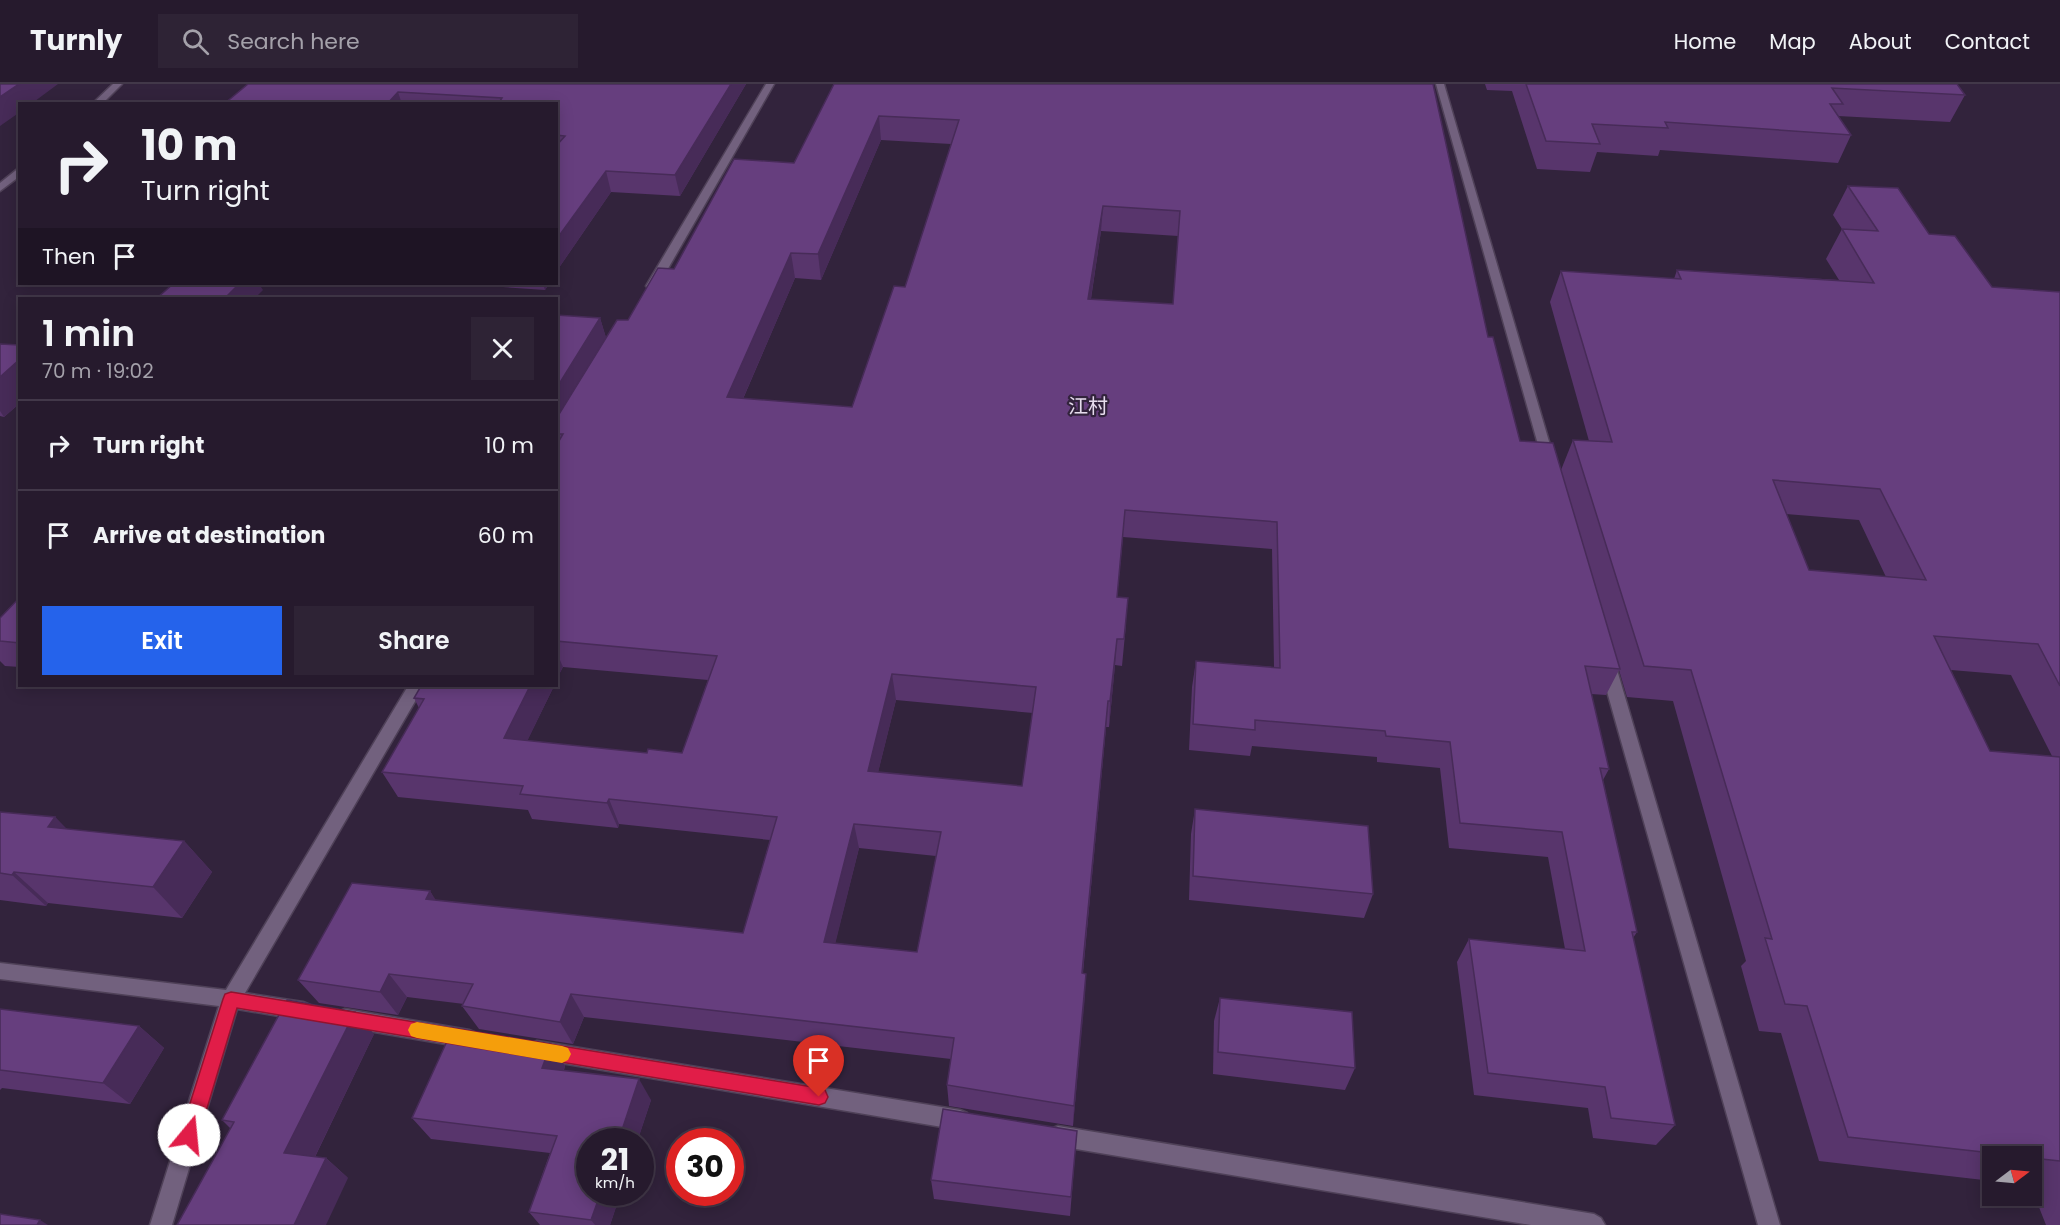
<!DOCTYPE html>
<meta charset="utf-8">
<style>
:root{--surface:#261a2d;--page:#2e2335;--text:#f1f3f6;--muted:#a4a1aa;--line:#423849;--accent:#2563eb}
body{margin:0;font-family:Poppins,"Noto Sans SC",sans-serif;background:var(--page);color:var(--text);height:100vh;display:flex;flex-direction:column;font-size:22px;white-space:nowrap}
*{box-sizing:border-box;margin:0}
p{font-size:20px;color:var(--muted)}
.icon{flex:none;width:33px;height:33px;fill:none;stroke:currentColor;stroke-width:2;stroke-linecap:round;stroke-linejoin:round}
.map{position:relative;flex:1;overflow:hidden}
.drawer{position:absolute;left:18px;top:213px;width:540px;height:390px;display:flex;flex-direction:column;background:var(--surface);border-radius:0px;box-shadow:0 3px 15px #0003,0 0 0 2px var(--line)}
.drawer>*{flex:none}
.hud{position:absolute;left:18px;top:18px;width:540px;height:183px;border-radius:0px;box-shadow:0 3px 15px #0003,0 0 0 2px var(--line);background:#261a2d;color:var(--text);overflow:hidden}
.needle{width:39px;rotate:74deg}
.controls{position:absolute;left:1982px;top:1062px;display:grid;gap:12px}
.controls a{display:grid;place-items:center;width:60px;height:60px;border-radius:0px;background:var(--surface);box-shadow:0 3px 15px #0003,0 0 0 2px var(--line);font-size:30px}
.speed{position:absolute;left:576px;top:1044px;display:flex;gap:12px;font-size:30px;font-weight:700;text-align:center}
.speed>*{display:grid;place-content:center;width:78px;height:78px;border-radius:50%;background:var(--surface);box-shadow:0 3px 15px #0003,0 0 0 2px var(--line);line-height:1}
.speed small{font-size:15px;font-weight:400}
.speed .limit{border:9px solid #d22;background:#fff;color:#111}
.pin{position:absolute;display:grid;place-items:center;width:51px;height:51px;color:#fff;margin:-62px -26px;border-radius:50% 50% 50% 0;rotate:-45deg;box-shadow:0 0 6px #0007}
.pin .icon{rotate:45deg}
.me{position:absolute;width:66px;margin:-33px;rotate:17deg;stroke-linejoin:round;filter:drop-shadow(0 0 4px #0008)}
.turn{display:flex;align-items:center;gap:21px;height:126px;padding:0 24px;font-size:27px}
.turn .icon{width:78px;height:78px;stroke-width:2.5}
.turn b{display:block;font-size:42px;line-height:51px}
.then{display:flex;align-items:center;height:57px;padding:0 24px;background:#0003;gap:12px;font-size:22px}
.round{display:grid;place-items:center;flex:none;width:63px;height:63px;border-radius:0px;background:var(--page)}
.summary{display:flex;align-items:center;justify-content:space-between;height:102px;padding:0 24px}
h1{font-size:36px;font-weight:600;line-height:45px}
.cta{display:flex;gap:12px;margin-top:auto;padding:12px 24px}
.cta a{flex:1;height:69px;border-radius:0px;background:var(--accent);color:#fff;font-size:24px;font-weight:600;line-height:69px;text-align:center}
.cta a+a{background:var(--page);color:var(--text)}
ul{padding:0;list-style:none}
li{display:flex;align-items:center;gap:18px;height:90px;padding:0 24px;border-top:2px solid var(--line)}
li div{flex:1}
li b{display:block;font-size:22px}
li em{font-style:normal}
header{display:flex;align-items:center;gap:36px;box-sizing:border-box;height:84px;padding:0 30px;background:var(--surface);border-bottom:2px solid var(--line)}
header strong{font-size:28px}
nav{display:flex;gap:33px;margin-inline-start:auto;font-size:21px}
.search{width:420px;height:54px;background:var(--page);display:flex;align-items:center;gap:15px;box-sizing:border-box;padding:0 21px;border-radius:0px;color:var(--muted);font-size:22px}
.map>svg:first-child{display:block}
.lines{fill:none;stroke-linecap:round;stroke-linejoin:round}
.street-casing{stroke:#4f4158;stroke-width:3}
.street{fill:#72617e;fill-rule:evenodd}
.wall{fill:#58356c;fill-rule:evenodd}
.shaded-wall{fill:#472b58}
.building{fill:#663e7e;stroke:#472b58;stroke-width:1.5;fill-rule:evenodd}
.route{fill:#e11d48;stroke:#92132f;stroke-width:1.5}
.slow{fill:#f59e0b}
.labels{text-anchor:middle;dominant-baseline:central;stroke-width:4.5;stroke-linejoin:round;paint-order:stroke}
.quarter-label{font-size:20px;fill:#e6dced;stroke:#32233c}
</style>
<header>
<strong>Turnly</strong>
<div class="search"><svg class="icon" aria-label="search" viewBox="0 0 24 24"><circle cx="10" cy="10" r="6"/><path d="M15 15l6 6"/></svg>Search here</div>
<nav><a>Home</a><a>Map</a><a>About</a><a>Contact</a></nav>
</header>
<div class="map">
<svg width="2060" height="1141" viewBox="0 0 2060 1141">
<rect width="100%" height="100%" fill="#32233c"/>
<g class="lines">
<defs>
<g id="street">
<polygon points="113,0 122,0 102,20 92,20"/>
<polygon points="766,0 774,0 658,202 656,204 648,204 646,202"/>
<polygon points="1436,0 1444,0 1555,378 1554,381 1549,382 1543,378"/>
<polygon points="20,83 20,92 0,107 0,99"/>
<polygon points="1607,573 1615,579 1780,1141 1758,1141 1599,579"/>
<polygon points="408,602 424,602 245,909 303,918 310,921 312,927 310,933 303,936 237,925 172,1141 150,1141 219,922 0,895 0,879 226,906"/>
<polygon points="345,925 469,946 476,949 479,955 476,961 469,964 345,943 338,940 336,934 338,928"/>
<polygon points="537,957 960,1026 967,1029 970,1036 967,1043 960,1046 537,975 530,972 527,966 530,960"/>
<polygon points="1058,1042 1594,1130 1601,1134 1605,1141 1531,1141 1058,1062 1051,1059 1048,1052 1051,1045"/>
</g>
</defs>
<!-- street casing -->
<use href="#street" class="street-casing"/>
<!-- street -->
<use href="#street" class="street"/>
</g>
<!-- wall -->
<g class="wall">
<polygon points="248,0 746,0 680,112 611,108 556,188 556,20 224,20"/>
<path d="M834 0H1433L1488 253 1520 357 1561 386 1573 356 1589 357 1550 218 1561 187 1674 195 1677 186 1839 196 1826 175 1842 145 1833 131 1848 102 1929 150 1992 203 2060 208V1141H2046L2031 1103V1072H1992V1097L1819 1077 1781 949 1759 947 1741 882 1746 877 1673 617 1627 613 1619 586 1606 611 1591 610 1609 685 1603 696 1637 848 1633 854 1675 1041 1656 1061 1593 1054 1588 1024 1474 1011 1457 878 1469 855 1565 865 1548 773 1449 764 1440 684 1377 678V673L1252 662 1250 672 1189 666 1192 603 1196 577 1274 583 1272 465 1123 453 1117 513 1126 540 1122 582 1115 581 1109 643H1106L1083 889 1086 890 1073 1042 949 1022 947 1001 951 975 584 933 573 960 479 945 462 922 464 920 407 913 398 931 319 919 298 896 430 807 435 816 743 849 770 756 619 740 618 744 532 735 528 726 398 713 382 688 419 624 414 614 421 602H554L527 657 647 669H682L708 596 563 583 556 596V231L600 234 606 254 628 236 674 185 794 79ZM881 56 951 60 905 203 852 323 743 315 795 194 821 196ZM1101 147 1178 152 1173 220 1091 215ZM1786 430 1859 436 1886 493 1809 486ZM1951 586 2011 591 2052 672 1990 667ZM896 616 1033 629 1022 702 878 688ZM859 764 936 772 917 868 835 859Z"/>
<polygon points="1485,0 1957,0 1965,11 1950,38 1838,32 1851,51 1838,79 1660,66 1658,72 1597,68 1590,88 1537,85 1512,7 1487,6"/>
<polygon points="473,200 549,200 545,206 474,201"/>
<polygon points="0,260 20,261 20,319 4,333 0,332"/>
<polygon points="20,513 20,583 5,582 0,577 0,534"/>
<polygon points="1195,725 1373,810 1364,834 1189,816 1191,750"/>
<polygon points="0,728 55,733 66,745 184,757 212,788 182,834 48,819 46,822 0,816"/>
<polygon points="1220,914 1355,984 1345,1006 1213,990 1214,937"/>
<polygon points="0,925 139,942 164,964 130,1020 2,1004 0,1006"/>
<polygon points="374,950 315,1073 326,1074 348,1094 230,1044 222,1036"/>
<polygon points="551,960 565,982 564,986 651,1016 637,1058 590,1058 590,1108 621,1108 610,1141 540,1141 529,1128 550,1069 431,1055 412,1034"/>
<polygon points="1077,1047 1070,1132 934,1115 931,1096"/>
</g>
<!-- shaded-wall -->
<g class="shaded-wall">
<polygon points="19,0 58,0 31,20 20,20 20,28 0,42 0,13"/>
<polygon points="731,0 746,0 680,112 675,91"/>
<polygon points="398,8 402,20 387,20"/>
<polygon points="879,32 881,56 821,196 818,170"/>
<polygon points="606,87 611,108 556,188 556,156"/>
<polygon points="1103,122 1101,147 1087,240 1088,215"/>
<polygon points="791,169 795,194 732,340 727,313"/>
<polygon points="239,200 259,200 263,206 255,214 225,214"/>
<polygon points="543,200 549,200 545,206"/>
<polygon points="600,234 608,260 556,346 556,305"/>
<polygon points="20,275 20,319 4,333 0,327 0,293"/>
<polygon points="1117,555 1115,581 1109,643 1110,617"/>
<polygon points="556,567 563,583 556,596"/>
<polygon points="892,590 896,616 872,713 868,687"/>
<polygon points="530,602 554,602 516,680 504,654"/>
<polygon points="1108,617 1106,643 1080,912 1082,889"/>
<polygon points="609,715 619,740 618,744 607,719"/>
<polygon points="55,733 87,765 48,743"/>
<polygon points="854,740 859,764 830,881 824,858"/>
<polygon points="184,757 212,788 182,834 153,803"/>
<polygon points="14,788 48,819 46,822 12,791"/>
<polygon points="430,807 446,832 426,815"/>
<polygon points="389,890 407,913 398,931 380,908"/>
<polygon points="1086,890 1085,913 1073,1042 1074,1022"/>
<polygon points="571,910 584,933 573,960 560,938"/>
<polygon points="355,928 374,950 307,1089 284,1069"/>
<polygon points="139,942 164,964 130,1020 103,999"/>
<polygon points="551,960 565,982 556,1005 542,984"/>
<polygon points="639,995 651,1016 637,1058 618,1058"/>
<polygon points="326,1074 348,1094 326,1141 294,1141"/>
<polygon points="601,1108 621,1108 610,1141 595,1141 591,1136"/>
<polygon points="40,1136 48,1141 37,1141"/>
</g>
<!-- building -->
<g class="building">
<polygon points="0,0 19,0 0,13"/>
<polygon points="248,0 731,0 675,91 606,87 556,156 556,62 565,52 556,51 556,20 498,20 502,14 398,8 387,20 224,20"/>
<path d="M834 0H1433L1488 253H1493L1520 357 1553 359 1620 585 1585 582 1609 685 1600 684 1637 848H1632L1675 1041 1611 1034 1605 1003 1488 989 1469 855 1585 867 1562 748 1460 739 1450 658 1386 652 1385 647 1255 636V646L1193 640 1196 577 1280 584 1277 438 1125 426 1117 513 1128 514 1124 555H1117L1110 617H1108L1082 889 1086 890 1074 1022 947 1001 954 954 571 910 560 938 462 922 473 900 389 890 380 908 298 896 352 799 430 807 426 815 743 849 777 733 609 715 607 719 520 710 523 702 382 688 424 615 414 614 421 602H530L504 654 647 669 648 665 682 669 717 572 556 557V362L563 350H556V335L617 236H628L658 184 674 185 734 75 794 79ZM879 32 959 36 905 203 894 202 852 323 727 313 791 169 818 170ZM1103 122 1180 127 1173 220 1088 215ZM892 590 1036 603 1022 702 868 687ZM854 740 941 748 917 868 824 858Z"/>
<polygon points="1526,0 1957,0 1965,11 1832,4 1843,20 1830,20 1851,51 1665,38 1668,44 1592,40 1600,60 1546,57"/>
<path d="M1848 102 1898 104 1929 150 1955 152 1992 203 2060 208V602L2038 560 1934 552 1990 667 2060 673V1077L2031 1074V1072H2019L1848 1053 1807 922 1785 920 1765 854 1772 855 1691 586 1644 582 1573 356 1612 358 1561 187 1681 195 1677 186 1874 199 1842 145 1878 147ZM1773 396 1880 405 1926 496 1809 486Z"/>
<polygon points="173,200 239,200 225,214 157,214"/>
<polygon points="556,231 600,234 556,305"/>
<polygon points="0,260 20,261 20,275 0,293"/>
<polygon points="20,513 20,559 0,557 0,534"/>
<polygon points="1195,725 1368,742 1373,810 1193,792"/>
<polygon points="0,728 55,733 48,743 184,757 153,803 14,788 12,791 0,789"/>
<polygon points="1220,914 1352,928 1355,984 1218,968"/>
<polygon points="287,916 355,928 284,1069 326,1074 294,1141 177,1141 234,1038 222,1036"/>
<polygon points="0,925 139,942 103,999 0,986"/>
<polygon points="453,944 551,960 542,984 639,995 618,1058 590,1058 590,1108 601,1108 591,1136 529,1128 557,1052 412,1034"/>
<polygon points="943,1025 1077,1047 1071,1113 931,1096"/>
<polygon points="0,1130 40,1136 37,1141 0,1141"/>
</g>
<!-- route -->
<polygon class="route" points="231,908 819,1004 825,1006 828,1013 825,1019 819,1021 237,924 199,1051 196,1057 189,1060 183,1057 180,1051 223,915 225,910"/>
<!-- slow -->
<polygon class="slow" points="417,938 562,962 568,964 571,970 568,976 562,979 417,954 411,952 408,946 411,940"/>
<g class="labels">
<!-- quarter labels -->
<g class="quarter-label">
<text x="1088" y="322">江村</text>
</g>
</g>
</svg>
<div class="controls">
<a><svg class="needle" viewBox="-14 -14 28 28"><path d="M0-13l5 13h-10z" fill="#e53935"/><path d="M0 13l5-13h-10z" fill="#a4a1aa"/></svg></a>
</div>
<div class="speed"><div>21<small>km/h</small></div><div class="limit">30</div></div>
<div class="pin" style="left:819px;top:1013px;background:#d93025"><svg class="icon" aria-label="arrive" viewBox="0 0 24 24"><path d="M6 21V4h12l-3 4 3 4H6"/></svg></div>
<svg class="me" style="left:189px;top:1051px" viewBox="-20 -20 40 40"><circle r="19" fill="#fff"/><path d="M0-13L10 11 0 6-10 11z" fill="#e11d48"/></svg>
<div class="hud">
<div class="turn"><svg class="icon" aria-label="right" viewBox="0 0 24 24"><path d="M7 20v-9h11M14 6l5 5-5 5"/></svg><div><b>10 m</b>Turn right</div></div>
<div class="then">Then<svg class="icon" aria-label="arrive" viewBox="0 0 24 24"><path d="M6 21V4h12l-3 4 3 4H6"/></svg></div>
</div>
<section class="drawer">
<div class="summary"><div><h1>1 min</h1><p>70 m · 19:02</p></div><a class="round"><svg class="icon" aria-label="close" viewBox="0 0 24 24"><path d="M6 6l12 12M18 6L6 18"/></svg></a></div>
<ul>
<li><svg class="icon" aria-label="right" viewBox="0 0 24 24"><path d="M7 20v-9h11M14 6l5 5-5 5"/></svg><div><b>Turn right</b></div><em>10 m</em></li>
<li><svg class="icon" aria-label="arrive" viewBox="0 0 24 24"><path d="M6 21V4h12l-3 4 3 4H6"/></svg><div><b>Arrive at destination</b></div><em>60 m</em></li>
</ul>
<div class="cta"><a>Exit</a><a>Share</a></div>
</section>
</div>
